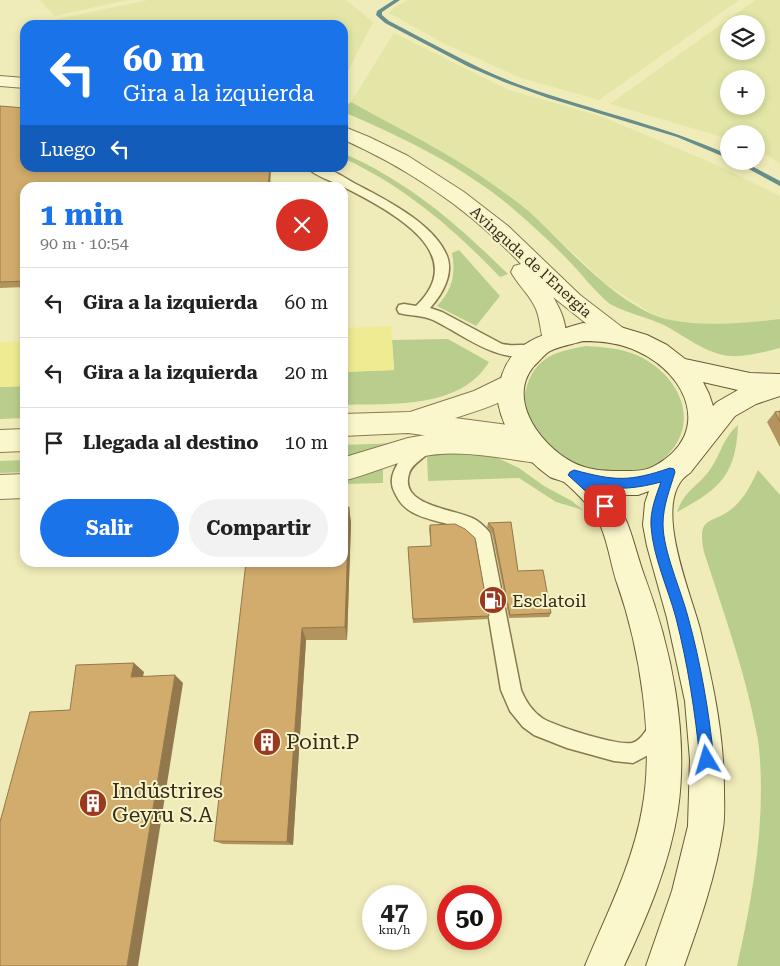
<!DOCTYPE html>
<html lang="es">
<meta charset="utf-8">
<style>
:root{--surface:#fff;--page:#f2f2f2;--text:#222;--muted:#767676;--line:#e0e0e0;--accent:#1a73e8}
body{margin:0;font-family:"Roboto Serif",serif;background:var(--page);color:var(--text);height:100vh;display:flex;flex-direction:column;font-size:19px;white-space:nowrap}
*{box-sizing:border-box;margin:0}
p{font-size:16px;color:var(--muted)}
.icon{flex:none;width:28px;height:28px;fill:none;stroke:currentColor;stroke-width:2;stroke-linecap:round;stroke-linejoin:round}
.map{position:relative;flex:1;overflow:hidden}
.drawer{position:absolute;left:20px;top:182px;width:328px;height:385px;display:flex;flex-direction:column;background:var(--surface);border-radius:15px;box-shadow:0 2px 8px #0003}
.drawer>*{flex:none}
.guide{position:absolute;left:20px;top:20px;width:328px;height:152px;border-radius:15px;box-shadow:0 2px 8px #0003;background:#1a73e8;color:#fff;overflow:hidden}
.buttons{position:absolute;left:720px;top:15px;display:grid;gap:10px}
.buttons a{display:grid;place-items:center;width:45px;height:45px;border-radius:50%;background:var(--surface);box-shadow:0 2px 8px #0003;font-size:25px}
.speed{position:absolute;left:362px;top:885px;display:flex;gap:10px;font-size:25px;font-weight:700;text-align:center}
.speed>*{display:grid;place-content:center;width:65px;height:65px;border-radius:50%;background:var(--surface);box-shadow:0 2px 8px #0003;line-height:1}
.speed small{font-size:12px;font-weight:400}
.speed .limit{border:8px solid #d22;background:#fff;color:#111}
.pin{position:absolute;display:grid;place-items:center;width:42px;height:42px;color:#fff;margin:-21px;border-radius:10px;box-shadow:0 2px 8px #0006}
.me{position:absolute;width:55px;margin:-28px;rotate:353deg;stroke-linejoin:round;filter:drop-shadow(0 0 4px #0008)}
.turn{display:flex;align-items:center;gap:18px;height:105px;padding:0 20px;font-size:22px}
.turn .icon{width:65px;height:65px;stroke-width:2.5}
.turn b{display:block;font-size:35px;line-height:42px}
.then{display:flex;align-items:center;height:48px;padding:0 20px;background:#0003;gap:10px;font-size:19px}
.round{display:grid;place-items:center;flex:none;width:52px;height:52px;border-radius:26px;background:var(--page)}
.headline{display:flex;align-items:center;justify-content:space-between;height:85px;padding:0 20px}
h1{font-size:30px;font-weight:700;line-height:38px;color:var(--accent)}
.action{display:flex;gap:10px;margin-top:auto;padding:10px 20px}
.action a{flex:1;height:58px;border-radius:30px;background:var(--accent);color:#fff;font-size:20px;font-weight:700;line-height:58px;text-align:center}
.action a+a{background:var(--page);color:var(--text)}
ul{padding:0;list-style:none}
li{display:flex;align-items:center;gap:15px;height:70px;padding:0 20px;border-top:1px solid var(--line)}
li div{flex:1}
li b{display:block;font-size:19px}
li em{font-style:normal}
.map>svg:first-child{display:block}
.farmland{fill:#e3e6a6;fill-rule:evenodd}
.green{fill:#b9ce8d}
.sand{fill:#efeb93}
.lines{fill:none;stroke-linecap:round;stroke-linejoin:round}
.stream{fill:#668e8c;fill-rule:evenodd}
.service-casing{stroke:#877a53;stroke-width:3}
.minor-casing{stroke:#877a53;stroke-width:2}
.tertiary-casing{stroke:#877a53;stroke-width:2}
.secondary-casing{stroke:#695b37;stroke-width:2}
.service{fill:#fbf7cc;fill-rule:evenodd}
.minor{fill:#fbf7cc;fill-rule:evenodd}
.tertiary{fill:#fbf7cc;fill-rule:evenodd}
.secondary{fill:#fbf7cc;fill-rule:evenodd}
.wall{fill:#b4945d}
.shaded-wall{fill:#92784c}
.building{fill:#d1ac6c;stroke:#92784c}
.route{fill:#1a73e8;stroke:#114b97}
.labels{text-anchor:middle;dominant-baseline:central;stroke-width:4;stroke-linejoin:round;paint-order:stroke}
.far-street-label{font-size:15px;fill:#352d19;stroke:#f7f4c9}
.poi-label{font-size:18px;fill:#352d19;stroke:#f7f4c9;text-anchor:start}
.near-poi-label{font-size:21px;fill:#352d19;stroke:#f7f4c9;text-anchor:start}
</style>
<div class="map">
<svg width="780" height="966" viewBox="0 0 780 966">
<rect width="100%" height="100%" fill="#f0ecb9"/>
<!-- farmland -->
<g class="farmland">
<polygon points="40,0 127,0 55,16"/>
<polygon points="148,0 346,0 373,22 343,81 342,25 29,25"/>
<polygon points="408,0 739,0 599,100 521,78 445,44 389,13 393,8"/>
<path d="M755 0H780V163L756 149V134H729V139L610 104ZM729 24H756V51H729ZM729 79H756V106H729Z"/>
<polygon points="394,33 509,90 603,117 719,166 780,196 780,319 743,323 705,324 670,320 651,313 605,283 532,214 493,185 440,151 351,102"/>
</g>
<!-- green -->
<g class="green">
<path d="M351 102C399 129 450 153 495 186 508 195 522 205 534 216 570 250 621 310 671 320 707 327 744 323 780 319V348C764 352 746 357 730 356 706 354 685 336 664 325 646 317 627 313 610 304 594 291 582 274 568 260 555 246 540 233 526 220 474 172 408 139 343 112V109Z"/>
<path d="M343 153C409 182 457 224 508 274L500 277C454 229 404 186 343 158Z"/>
<path d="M459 250 500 296 476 326 437 306C452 290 456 275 452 253Z"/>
<path d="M448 339 489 362C460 410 391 403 343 405L342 372 394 370 392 340Z"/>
<path d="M586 346C602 347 618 348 634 354 679 372 705 425 662 460 652 469 636 471 623 472 609 473 595 472 582 468 552 457 515 424 526 389 529 378 534 368 543 361 555 351 571 349 586 346Z"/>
<polygon points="25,386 25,418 0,419 0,387"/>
<path d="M738 425C736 475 720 489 677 512 685 490 696 488 709 471 721 455 722 439 738 425Z"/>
<polygon points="398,443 343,462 342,445"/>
<polygon points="441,453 487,453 519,468 544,486 572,501 583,510 556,502 519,478 428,481 427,456"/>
<polygon points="25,460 25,472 0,473 0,461"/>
<polygon points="383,465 383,483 343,484 342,476"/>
<path d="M758 470 780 495V966H737C753 895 766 821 759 748 758 736 754 723 752 711 740 657 721 605 704 552 696 513 713 526 734 507 746 496 751 484 758 470Z"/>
</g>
<!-- sand -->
<g class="sand">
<polygon points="391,326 394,370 343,372 343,328"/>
<polygon points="25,341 25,386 0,387 0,342"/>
</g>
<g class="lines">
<!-- stream -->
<g class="stream">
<path d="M394 0H400L382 12V15L389 21C434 44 478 70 526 87 594 111 663 125 729 155V159L677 137 548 98 504 82 469 67 385 23 376 15 377 11Z"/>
<polygon points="734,161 742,161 780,181 780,186"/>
</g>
<defs>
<g id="service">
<path d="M308 168C312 167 319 167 323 168 334 170 345 178 354 183 384 199 434 223 447 256 454 274 442 295 430 308L442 312 502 344C514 347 527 343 538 346L540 350 538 354C500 366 466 336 433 320 423 315 410 316 399 313L397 309 399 305 404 304 416 306C474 251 384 208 342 186 332 181 315 176 308 168Z"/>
<path d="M424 441 430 443 432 448C427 458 412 462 409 474 399 506 454 509 472 518 479 521 485 527 490 533L521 690C525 700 532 711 542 718 554 726 618 746 632 743 644 740 648 722 660 717L667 720 670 727 667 734 652 753 633 763 614 761 567 748 534 735 523 727 510 711 501 690 476 541C472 537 467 532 461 529 438 518 407 521 395 493 391 486 391 478 394 471 400 457 410 446 424 441Z"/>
</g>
<g id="minor">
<polygon points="0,76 25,78 25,88 0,86"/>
<path d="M342 126 369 137 408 156 464 192 508 226 580 295 623 328 627 334 623 340 615 343 607 340 553 297C561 310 570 330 563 344L554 347 545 344C540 334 541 321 536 309 530 295 518 285 511 272L514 266 521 264C471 211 410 169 342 139Z"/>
<path d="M443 432H470L537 441 546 444 550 452 546 460 537 463C498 458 458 448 419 457 393 463 369 475 342 481V458L408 438Z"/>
<polygon points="25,474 25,498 0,499 0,475"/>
</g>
<g id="tertiary">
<path d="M511 373 520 376 524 383C513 402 475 411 455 418L524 427 533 430 537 438 533 446 524 449 408 433 342 436V414L410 412 474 391Z"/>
<polygon points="25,429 25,451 0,452 0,430"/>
</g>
<path id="secondary" d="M583 323 617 326 647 335 667 345 685 359 750 373 780 374V396L756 404 735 416 690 473C649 498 691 593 700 629 713 684 724 733 724 790 724 802 725 816 723 828 716 875 700 921 684 966H646L672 891 688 826 690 760 685 701 667 618 647 546 643 525 645 503 649 491 638 495H612C630 519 634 547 644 575 671 647 689 732 678 809 670 863 647 917 624 966H585C606 915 632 866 642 810 655 742 640 648 617 583 609 559 607 530 591 509 583 500 573 489 564 482 560 480 554 479 550 477 523 458 499 428 497 393 497 388 501 381 502 375 514 338 550 333 583 323ZM583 341C602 341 621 343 639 352 688 375 712 433 656 465 645 472 632 471 619 471 603 471 587 470 572 462 537 443 503 393 539 361 542 358 546 353 550 351 560 346 573 344 583 341ZM703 382 738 390 717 402 713 406 709 394Z"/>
</defs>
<!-- service casing -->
<use href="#service" class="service-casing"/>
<!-- minor casing -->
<use href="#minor" class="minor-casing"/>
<!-- tertiary casing -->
<use href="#tertiary" class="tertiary-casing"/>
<!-- secondary casing -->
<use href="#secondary" class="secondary-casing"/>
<!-- service -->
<use href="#service" class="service"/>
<!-- minor -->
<use href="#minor" class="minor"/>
<!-- tertiary -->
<use href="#tertiary" class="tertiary"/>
<!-- secondary -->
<use href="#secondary" class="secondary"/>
</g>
<!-- wall -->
<g class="wall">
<polygon points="0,106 25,188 25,287 0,288"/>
<polygon points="780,411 780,447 767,422 775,412"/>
<polygon points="349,507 351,523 347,640 306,640 293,845 223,844 214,841"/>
<polygon points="511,522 518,571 551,613 549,617 509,618 492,533 487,527 488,523"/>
<polygon points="430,525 489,616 487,619 413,623 408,547 431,546 429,529"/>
</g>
<!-- shaded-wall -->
<g class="shaded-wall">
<polygon points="270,168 271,168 270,188 268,188"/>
<polygon points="349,507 351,523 347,640 345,627"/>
<polygon points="302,628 306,640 293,845 287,842"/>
<polygon points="134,663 144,672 141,685 131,677"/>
<polygon points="175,675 183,683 138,966 127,966"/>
</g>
<!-- building -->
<g class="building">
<polygon points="0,106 25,108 25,168 270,168 268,188 25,188 25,281 0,282"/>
<polygon points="780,411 780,422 775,412"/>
<polygon points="342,507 349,507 345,627 302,628 287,842 214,841 246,562 342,562"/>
<polygon points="511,522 518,571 543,570 551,613 510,615 493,528 488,523"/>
<polygon points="455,524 465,529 475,538 489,616 413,619 408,547 431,546 430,525"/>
<polygon points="134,663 131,677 175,675 127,966 0,966 0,822 30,712 70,710 76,665"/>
</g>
<!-- route -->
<path class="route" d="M670 468 674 469 675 472C670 489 663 506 663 524 663 551 681 590 688 617 701 664 709 712 714 760L712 765 707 767 702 765 700 760C695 712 688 665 676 618 668 588 653 557 651 526 650 511 656 496 661 482 639 488 616 491 594 485L602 492 611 506 609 510H601L594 499 568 475 570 472 574 470C615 481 629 482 670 468Z"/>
<!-- icons -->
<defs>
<symbol id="fuel-disc" viewBox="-11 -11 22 22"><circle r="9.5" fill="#9a391f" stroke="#f7f4c9"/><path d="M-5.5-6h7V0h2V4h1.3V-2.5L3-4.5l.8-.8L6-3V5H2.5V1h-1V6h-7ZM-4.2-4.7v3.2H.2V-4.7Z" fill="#fff"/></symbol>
<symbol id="building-disc" viewBox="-11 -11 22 22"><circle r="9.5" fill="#9a391f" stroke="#f7f4c9"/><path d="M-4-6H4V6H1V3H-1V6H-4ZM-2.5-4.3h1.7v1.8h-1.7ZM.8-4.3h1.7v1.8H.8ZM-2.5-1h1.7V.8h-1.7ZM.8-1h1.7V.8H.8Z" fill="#fff"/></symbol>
</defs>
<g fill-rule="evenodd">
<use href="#fuel-disc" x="477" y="584" width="32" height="32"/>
<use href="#building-disc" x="251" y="726" width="32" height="32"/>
<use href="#building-disc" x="77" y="787" width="32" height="32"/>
</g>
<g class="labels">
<!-- far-street labels -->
<g class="far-street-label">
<text transform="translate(531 262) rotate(42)">Avinguda de l'Energia</text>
</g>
<!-- poi labels -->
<g class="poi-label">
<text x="512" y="600">Esclatoil</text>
</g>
<!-- near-poi labels -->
<g class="near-poi-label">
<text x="286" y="742">Point.P</text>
<text x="112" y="791">Indústrires<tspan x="112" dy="24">Geyru S.A</tspan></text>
</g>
</g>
</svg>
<div class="buttons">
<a><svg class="icon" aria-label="layers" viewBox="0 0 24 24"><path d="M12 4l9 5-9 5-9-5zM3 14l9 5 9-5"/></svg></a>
<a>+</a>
<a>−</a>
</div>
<div class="speed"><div>47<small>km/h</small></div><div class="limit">50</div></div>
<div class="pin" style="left:605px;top:506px;background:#d93025"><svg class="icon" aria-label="arrive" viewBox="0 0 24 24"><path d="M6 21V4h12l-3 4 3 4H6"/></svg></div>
<svg class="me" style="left:707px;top:760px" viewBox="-20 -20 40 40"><path d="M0-17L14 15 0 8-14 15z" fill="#1a73e8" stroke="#fff" stroke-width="4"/></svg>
<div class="guide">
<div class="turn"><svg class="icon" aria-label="left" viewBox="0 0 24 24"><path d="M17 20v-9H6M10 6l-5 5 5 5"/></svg><div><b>60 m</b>Gira a la izquierda</div></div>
<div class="then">Luego<svg class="icon" aria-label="left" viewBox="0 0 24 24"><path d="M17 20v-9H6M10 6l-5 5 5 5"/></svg></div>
</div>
<section class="drawer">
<div class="headline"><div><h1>1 min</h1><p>90 m · 10:54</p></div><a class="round" style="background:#d93025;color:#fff"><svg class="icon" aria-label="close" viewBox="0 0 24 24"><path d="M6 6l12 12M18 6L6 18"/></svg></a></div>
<ul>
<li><svg class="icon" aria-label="left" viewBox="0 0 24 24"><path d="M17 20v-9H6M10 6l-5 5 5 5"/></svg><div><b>Gira a la izquierda</b></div><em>60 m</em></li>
<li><svg class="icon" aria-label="left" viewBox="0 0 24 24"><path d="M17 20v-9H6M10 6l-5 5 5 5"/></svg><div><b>Gira a la izquierda</b></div><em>20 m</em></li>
<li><svg class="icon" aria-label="arrive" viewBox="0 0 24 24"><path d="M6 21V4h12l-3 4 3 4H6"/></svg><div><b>Llegada al destino</b></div><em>10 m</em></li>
</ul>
<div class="action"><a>Salir</a><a>Compartir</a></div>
</section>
</div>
